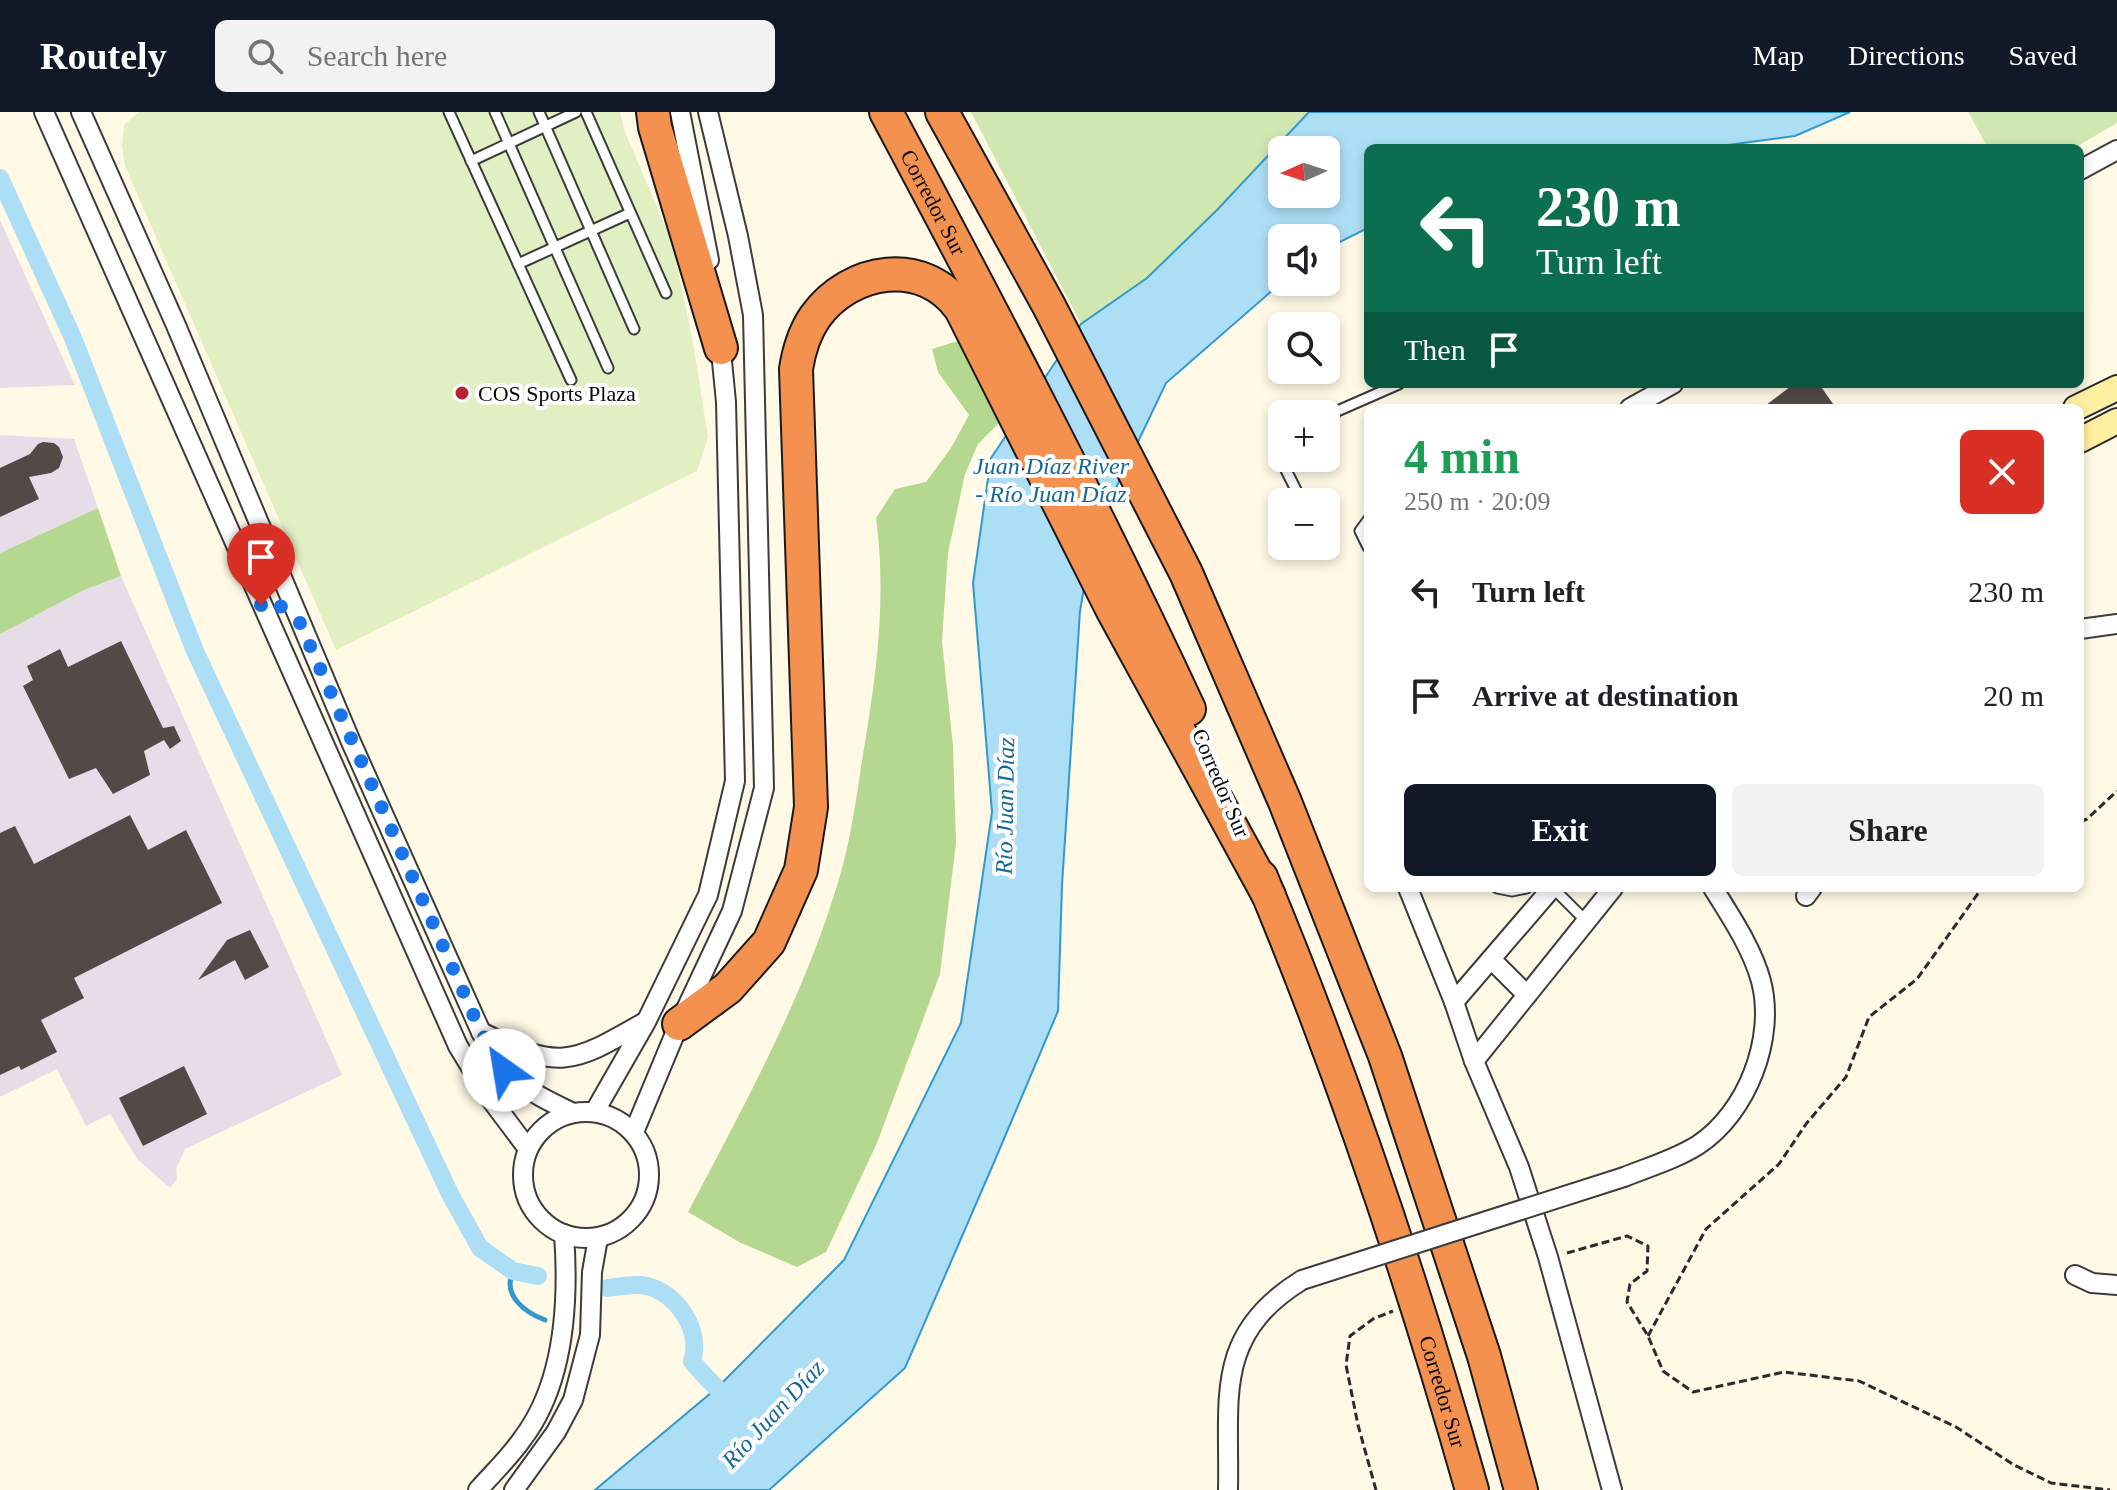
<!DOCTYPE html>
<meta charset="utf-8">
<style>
:root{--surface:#fff;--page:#f2f2f2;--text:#202124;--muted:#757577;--accent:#111827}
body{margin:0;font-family:Georgia,serif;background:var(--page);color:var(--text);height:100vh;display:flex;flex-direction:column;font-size:30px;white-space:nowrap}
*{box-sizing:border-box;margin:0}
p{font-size:26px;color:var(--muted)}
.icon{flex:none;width:44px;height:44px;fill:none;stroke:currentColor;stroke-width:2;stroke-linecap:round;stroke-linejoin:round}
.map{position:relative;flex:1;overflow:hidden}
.side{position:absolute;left:1364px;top:292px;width:720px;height:488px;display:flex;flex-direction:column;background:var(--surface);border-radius:12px;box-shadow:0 4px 12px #0003}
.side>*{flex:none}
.hud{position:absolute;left:1364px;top:32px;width:720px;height:244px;border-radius:12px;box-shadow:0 4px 12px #0003;background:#0b6e4f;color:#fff;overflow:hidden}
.needle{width:52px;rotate:267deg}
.buttons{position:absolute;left:1268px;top:24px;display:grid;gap:16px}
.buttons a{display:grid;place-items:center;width:72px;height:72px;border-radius:12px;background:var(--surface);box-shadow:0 4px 12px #0003;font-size:40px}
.pin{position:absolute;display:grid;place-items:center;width:68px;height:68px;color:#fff;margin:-82px -34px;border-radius:50% 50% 50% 0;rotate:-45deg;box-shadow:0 0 8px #0007}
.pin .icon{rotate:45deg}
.me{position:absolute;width:88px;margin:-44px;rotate:328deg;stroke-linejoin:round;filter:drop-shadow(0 0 6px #0008)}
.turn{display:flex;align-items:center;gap:28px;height:168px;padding:0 40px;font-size:36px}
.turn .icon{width:104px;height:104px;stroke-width:2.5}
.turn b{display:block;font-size:56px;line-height:68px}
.then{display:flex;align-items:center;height:76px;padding:0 40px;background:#0003;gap:16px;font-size:30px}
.round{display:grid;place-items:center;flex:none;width:84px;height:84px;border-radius:12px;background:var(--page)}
.head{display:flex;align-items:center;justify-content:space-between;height:136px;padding:0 40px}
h1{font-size:48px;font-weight:800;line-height:60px;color:#1e9e55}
.cta{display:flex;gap:16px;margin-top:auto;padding:16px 40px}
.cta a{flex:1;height:92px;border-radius:12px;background:var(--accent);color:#fff;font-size:32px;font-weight:800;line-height:92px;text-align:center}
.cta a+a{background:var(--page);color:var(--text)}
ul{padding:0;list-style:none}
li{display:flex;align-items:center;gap:24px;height:104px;padding:0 40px}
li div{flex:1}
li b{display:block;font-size:30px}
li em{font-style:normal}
header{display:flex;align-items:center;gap:48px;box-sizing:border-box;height:112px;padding:0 40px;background:var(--accent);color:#fff}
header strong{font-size:38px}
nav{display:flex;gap:44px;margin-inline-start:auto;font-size:28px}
.search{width:560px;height:72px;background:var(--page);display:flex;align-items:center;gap:20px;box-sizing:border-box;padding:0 28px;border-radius:12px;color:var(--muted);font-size:30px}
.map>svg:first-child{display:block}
.industrial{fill:#e7dde9}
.green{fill:#d1e7b1}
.forest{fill:#b5d891}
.pitch{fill:#e2efc3}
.water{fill:#acdef5;stroke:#3398cc;stroke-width:2;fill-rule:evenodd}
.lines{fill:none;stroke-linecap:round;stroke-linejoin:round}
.stream{stroke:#3398cc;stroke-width:5}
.canal{stroke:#acdef5;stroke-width:18}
.building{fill:#524a46}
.lane-casing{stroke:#3c3c3c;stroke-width:13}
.street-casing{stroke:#3c3c3c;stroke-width:22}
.secondary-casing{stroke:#2b2b2b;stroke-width:28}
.highway-casing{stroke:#1a1a1a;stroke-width:36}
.path{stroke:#2b2b2b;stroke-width:3;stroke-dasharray:8 4;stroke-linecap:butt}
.lane{stroke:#fff;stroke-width:9}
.street{stroke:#fff;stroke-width:18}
.secondary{stroke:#ffefa1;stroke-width:24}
.highway{stroke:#f4914f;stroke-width:32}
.street-bridge-casing{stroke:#3c3c3c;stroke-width:22;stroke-linecap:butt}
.street-bridge{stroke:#fff;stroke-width:18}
.route{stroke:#1a73e8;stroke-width:14;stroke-dasharray:0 25.2}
.poi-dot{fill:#b72433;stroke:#fff;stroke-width:3}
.labels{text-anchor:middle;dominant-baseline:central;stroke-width:8;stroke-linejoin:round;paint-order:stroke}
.street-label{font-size:22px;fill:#090909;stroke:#fff}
.poi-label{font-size:22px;fill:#090909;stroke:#fff;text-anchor:start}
.water-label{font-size:24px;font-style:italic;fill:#156799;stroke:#fff}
</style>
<header>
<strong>Routely</strong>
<div class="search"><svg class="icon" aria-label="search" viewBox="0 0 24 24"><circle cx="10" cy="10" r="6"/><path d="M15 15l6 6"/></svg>Search here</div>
<nav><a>Map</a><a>Directions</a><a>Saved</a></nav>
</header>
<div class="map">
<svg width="2117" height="1378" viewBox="0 0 2117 1378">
<rect width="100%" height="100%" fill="#fff9e6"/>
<!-- industrial -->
<g class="industrial">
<polygon points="0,108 75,273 0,276"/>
<polygon points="0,323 74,327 98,396 0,441"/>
<polygon points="121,464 342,963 185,1037 176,1057 177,1067 170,1076 137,1047 110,1002 86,1014 57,957 0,985 0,522 84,478"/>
</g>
<!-- green -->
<g class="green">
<polygon points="971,0 1309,0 1217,98 1147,166 1081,212"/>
<polygon points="1968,0 2117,0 2117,11 2074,36 1988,36"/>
</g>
<!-- forest -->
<g class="forest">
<path d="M964 227 1004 306 978 332 965 362 948 441 942 529 953 634 956 731 940 862 877 1031 826 1140 797 1155 741 1131 688 1100C745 992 804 885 839 767 853 721 858 671 866 624 878 551 886 479 876 406L895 377 926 370 951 336 969 303 938 260 932 237Z"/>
<polygon points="98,396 121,464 84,478 0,522 0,441"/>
</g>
<!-- pitch -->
<polygon class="pitch" points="139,0 620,0 625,20 673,133 694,237 708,325 697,359 336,538 125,54 122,33 124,13"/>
<!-- water -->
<path class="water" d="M1309 0H1850L1795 24 1706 36H1368V116L1326 137V126H1282V170L1166 271 1093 424 1080 499 1062 773 1058 899 995 1048 905 1256 769 1378H595L718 1275 844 1148 961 911 992 700 973 471 991 346 1081 212 1147 166 1217 98ZM1282 38H1326V82H1282Z"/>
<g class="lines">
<!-- stream -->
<path class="stream" d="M513 1159C502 1183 524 1200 545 1208"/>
<!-- canal -->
<g class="canal">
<polyline points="0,66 73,226 195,539 450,1082 480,1136 513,1159 538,1164"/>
<path d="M607 1176C619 1175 635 1171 647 1174 677 1181 702 1219 692 1249 704 1265 719 1277 732 1292"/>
</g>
</g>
<!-- building -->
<g class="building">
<polygon points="1794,272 1819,272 1836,296 1762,296"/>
<polygon points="43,330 54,331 59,335 63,345 59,356 51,361 29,365 39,387 0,405 0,356 30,342 38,332"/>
<polygon points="121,529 163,616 174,614 181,629 170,637 164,628 144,639 150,663 113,682 96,656 69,667 23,574 33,568 27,554 60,537 68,555"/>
<polygon points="130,703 148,738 186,718 222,791 74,866 84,886 41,908 57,940 21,958 19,954 0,963 0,721 15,714 34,752"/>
<polygon points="250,818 269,855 245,868 235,848 198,868 227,828"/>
<polygon points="184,954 207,1002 143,1034 119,986"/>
</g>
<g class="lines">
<defs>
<g id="lane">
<polyline points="449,0 571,268"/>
<polyline points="495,0 608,256"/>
<polyline points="539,0 634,217"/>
<polyline points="586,0 666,181"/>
<polyline points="471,49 576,0"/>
<polyline points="518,152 630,101"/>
<polyline points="1326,304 1399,272"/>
<polyline points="1282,330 1280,346 1302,390"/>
<polyline points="1368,408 1360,419 1368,435"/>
<polyline points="1497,776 1512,779 1527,776"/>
<polyline points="1553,776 1586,809"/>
</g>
<g id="street">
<polyline points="44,0 458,934 489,985 528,1037"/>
<path d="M81 0 175 211 351 630 481 920C506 968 524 977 571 1000"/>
<polyline points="680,0 709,148"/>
<polyline points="2080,58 2117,38"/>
<polyline points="1630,296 1673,272"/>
<polyline points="2080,517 2117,512"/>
<polyline points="1408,776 1454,890 1474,949 1519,1055 1548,1145 1612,1378"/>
<polyline points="1806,784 1812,776"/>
<polyline points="1491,847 1527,883"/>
<polyline points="1454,890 1552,776"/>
<path d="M481 920C559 958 570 953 643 911"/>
<polyline points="1474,949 1613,776"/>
<polyline points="595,999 646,910 708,783 735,669 726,290 720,229"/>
<circle cx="586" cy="1063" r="63"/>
<polyline points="634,1020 679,912 732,799 764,676 753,203 738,124 708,0"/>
<path d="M1624 1065C1649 1055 1676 1047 1698 1033 1747 1001 1776 926 1761 869 1752 836 1731 805 1713 776"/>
<polyline points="2075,1163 2092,1171 2117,1173"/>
<path d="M478 1378C493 1361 510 1345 523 1326 565 1270 569 1190 564 1122"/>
<polyline points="514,1378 556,1320 573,1288 590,1223 592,1160 598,1126"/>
<path d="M1228 1378C1230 1286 1213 1223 1302 1168"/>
</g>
<g id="secondary">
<polyline points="2076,296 2117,276"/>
<polyline points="2080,328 2117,309"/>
</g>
<g id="highway">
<polyline points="653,0 655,15 721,236"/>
<path id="s1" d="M886 0C991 197 1095 395 1189 597"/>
<polyline points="942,0 1049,194 1186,461 1285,690 1385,944 1484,1244 1521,1378"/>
<path id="s2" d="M1261 765C1344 964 1413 1170 1472 1378"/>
<path d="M679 912 728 876 769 830 801 758 811 695 796 257C799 238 804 221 815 205 850 156 924 144 961 197L1112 497 1269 784"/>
</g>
</defs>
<!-- lane casing -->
<use href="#lane" class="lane-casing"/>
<!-- street casing -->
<use href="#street" class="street-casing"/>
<!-- secondary casing -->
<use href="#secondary" class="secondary-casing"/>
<!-- highway casing -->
<use href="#highway" class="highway-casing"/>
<!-- path -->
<g class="path">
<polyline points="2080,710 2087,707 2117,679"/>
<polyline points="1567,1141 1627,1124 1648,1134 1647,1159 1630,1172 1627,1190 1648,1224 1663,1259 1693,1280 1784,1260 1859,1269 1956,1315 2014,1353 2051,1371 2110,1378"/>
<polyline points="1648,1224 1706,1117 1779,1052 1806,1012 1846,965 1869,905 1917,867 1982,776"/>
<polyline points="1376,1378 1358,1313 1346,1253 1350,1224 1373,1207 1393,1199"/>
</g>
<!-- lane -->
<use href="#lane" class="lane"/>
<!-- street -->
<use href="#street" class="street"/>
<!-- secondary -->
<use href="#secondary" class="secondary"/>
<!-- highway -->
<use href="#highway" class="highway"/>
<defs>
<polyline id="street-bridge" points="1302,1168 1624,1065"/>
</defs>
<!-- street-bridge casing -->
<use href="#street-bridge" class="street-bridge-casing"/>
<!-- street-bridge -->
<use href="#street-bridge" class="street-bridge"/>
</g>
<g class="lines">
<!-- route -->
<polyline class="route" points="261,493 238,441 264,480 300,511 481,920 504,958"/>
</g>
<!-- markers -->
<circle class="poi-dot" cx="462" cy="281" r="8"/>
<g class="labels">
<!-- street labels -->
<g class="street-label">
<text stroke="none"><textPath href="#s1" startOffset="102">Corredor Sur</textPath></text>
<text transform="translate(1221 671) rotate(67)">Corredor Sur</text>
<text stroke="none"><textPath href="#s2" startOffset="546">Corredor Sur</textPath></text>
</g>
<!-- poi labels -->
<g class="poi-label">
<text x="478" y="281">COS Sports Plaza</text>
</g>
<!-- water labels -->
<g class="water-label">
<text x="1051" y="354">Juan Díaz River<tspan x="1051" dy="28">- Río Juan Díaz</tspan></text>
<text transform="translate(1005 694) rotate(-89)">Río Juan Díaz</text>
<text transform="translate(773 1302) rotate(-47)">Río Juan Díaz</text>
</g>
</g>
</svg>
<div class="buttons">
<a><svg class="needle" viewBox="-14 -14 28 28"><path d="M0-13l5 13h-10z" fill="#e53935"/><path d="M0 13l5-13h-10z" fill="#757577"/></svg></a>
<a><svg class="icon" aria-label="sound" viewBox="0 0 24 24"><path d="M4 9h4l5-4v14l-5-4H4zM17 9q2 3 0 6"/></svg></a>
<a><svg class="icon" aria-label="search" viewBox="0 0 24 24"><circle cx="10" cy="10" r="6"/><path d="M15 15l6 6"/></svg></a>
<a>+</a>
<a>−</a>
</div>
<div class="pin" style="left:261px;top:493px;background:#d93025"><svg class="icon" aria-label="arrive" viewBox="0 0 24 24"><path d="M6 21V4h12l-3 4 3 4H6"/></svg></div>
<svg class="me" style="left:504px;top:958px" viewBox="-20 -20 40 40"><circle r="19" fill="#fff"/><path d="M0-13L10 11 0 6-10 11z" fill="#1a73e8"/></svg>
<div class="hud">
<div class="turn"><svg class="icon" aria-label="left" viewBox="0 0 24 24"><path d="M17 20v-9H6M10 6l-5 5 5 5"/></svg><div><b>230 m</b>Turn left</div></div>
<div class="then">Then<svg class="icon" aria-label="arrive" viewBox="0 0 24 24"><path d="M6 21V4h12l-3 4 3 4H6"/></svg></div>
</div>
<section class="side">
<div class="head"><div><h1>4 min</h1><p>250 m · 20:09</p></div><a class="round" style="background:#d93025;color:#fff"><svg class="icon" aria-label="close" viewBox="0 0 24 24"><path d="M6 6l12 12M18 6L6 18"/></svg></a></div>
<ul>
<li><svg class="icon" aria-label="left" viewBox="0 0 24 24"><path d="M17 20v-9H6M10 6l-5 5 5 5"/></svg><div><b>Turn left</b></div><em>230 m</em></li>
<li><svg class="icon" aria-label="arrive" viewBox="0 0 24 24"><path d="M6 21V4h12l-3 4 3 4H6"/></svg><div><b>Arrive at destination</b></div><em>20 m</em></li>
</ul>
<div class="cta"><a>Exit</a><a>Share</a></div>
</section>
</div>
